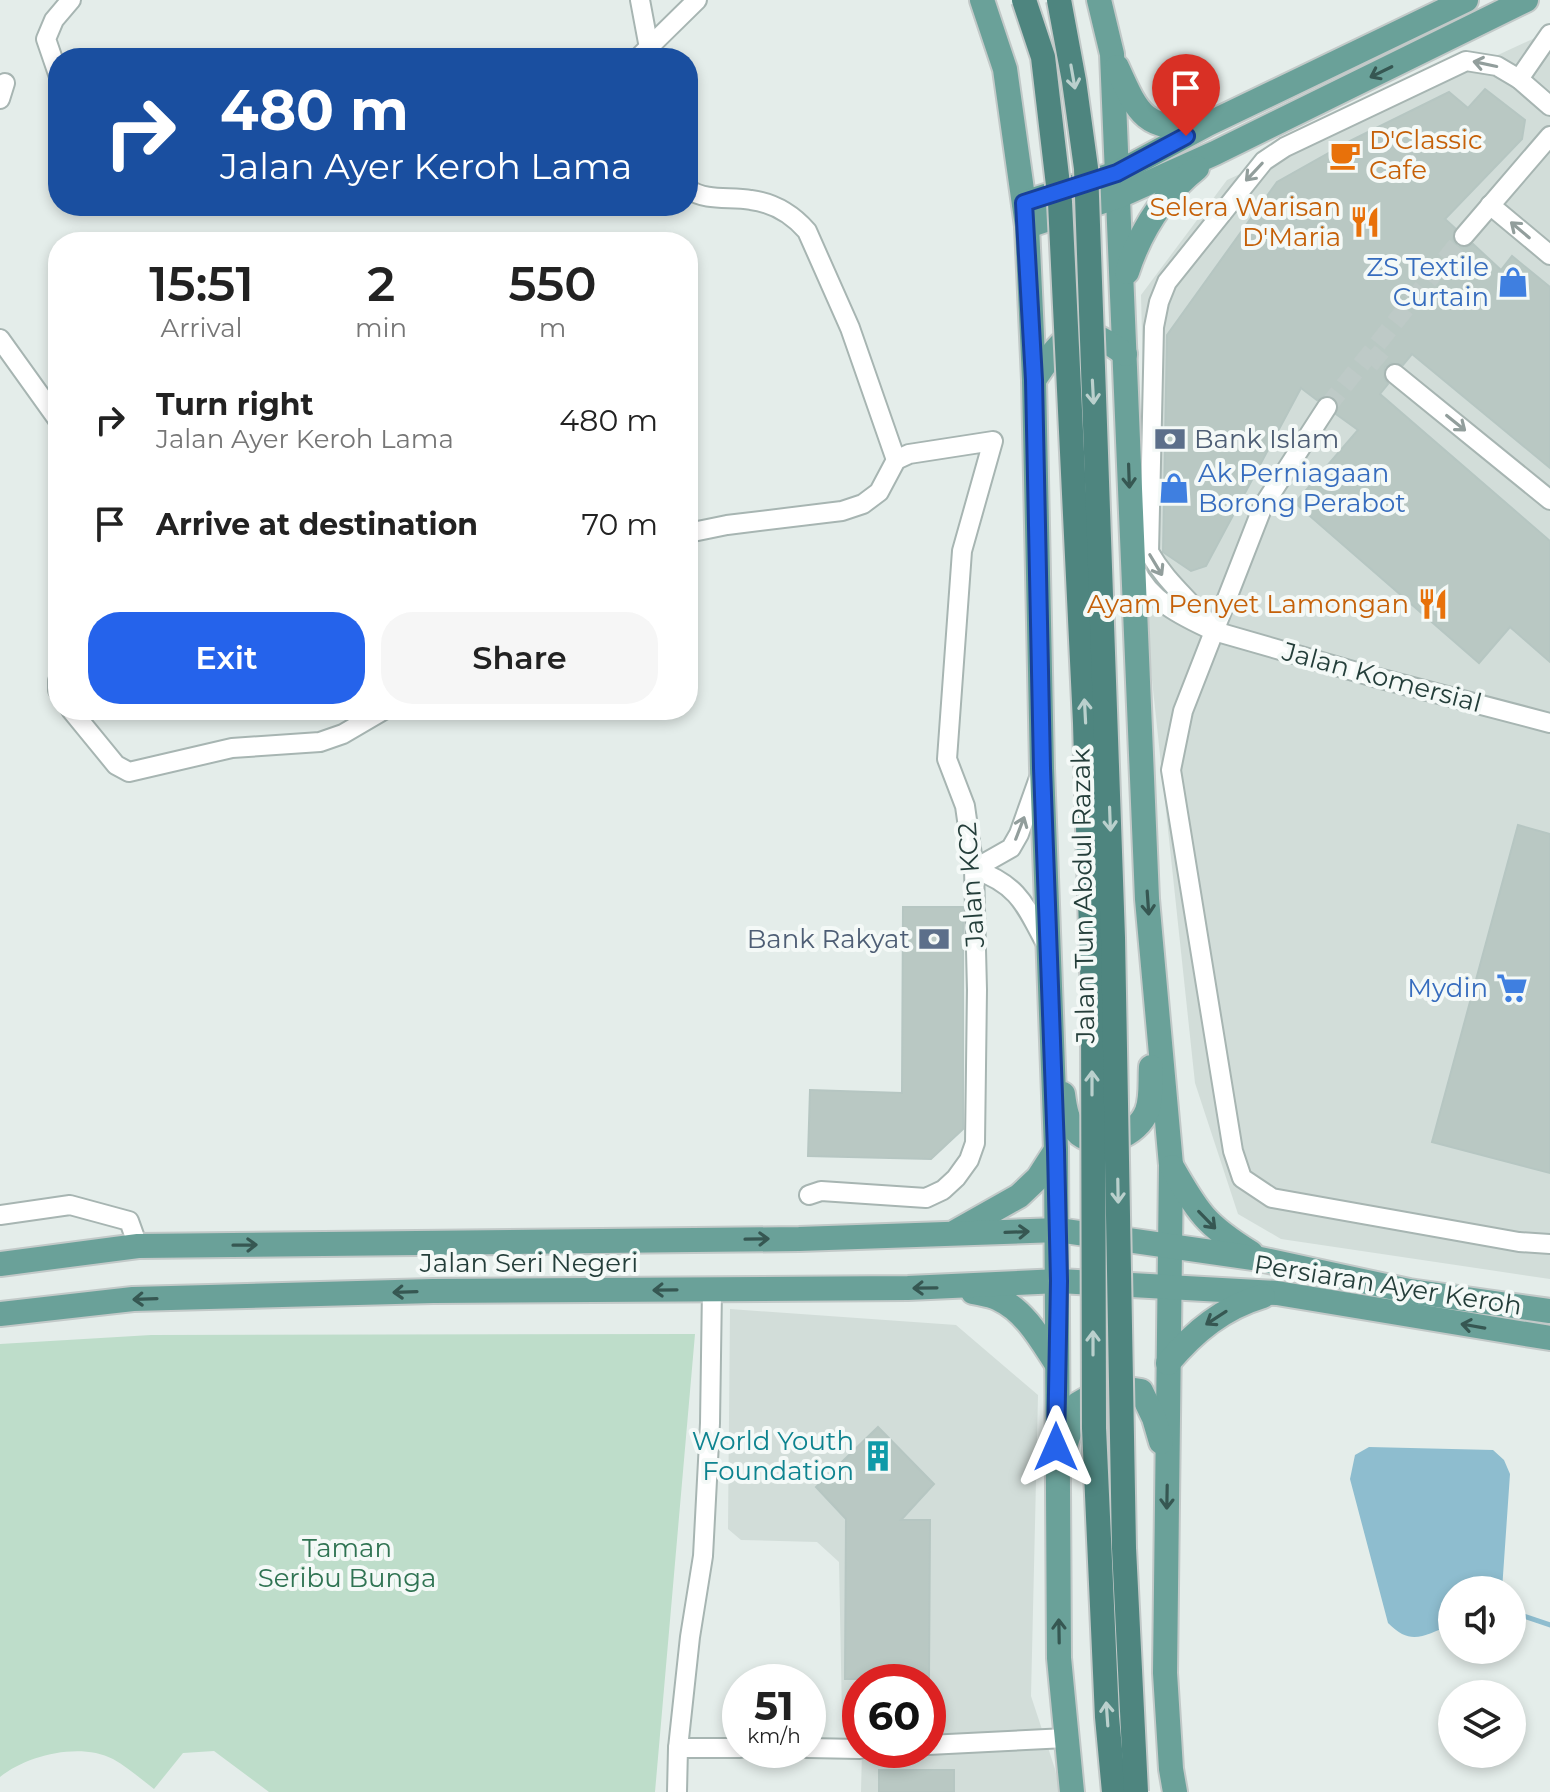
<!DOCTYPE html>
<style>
:root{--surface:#fff;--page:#f6f6f6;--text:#222;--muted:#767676;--accent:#2563eb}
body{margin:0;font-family:Montserrat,sans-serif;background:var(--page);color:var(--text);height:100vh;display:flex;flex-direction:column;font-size:30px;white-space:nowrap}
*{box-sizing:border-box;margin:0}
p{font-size:26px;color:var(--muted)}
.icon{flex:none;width:44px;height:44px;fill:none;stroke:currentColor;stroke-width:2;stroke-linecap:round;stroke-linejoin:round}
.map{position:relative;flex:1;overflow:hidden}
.side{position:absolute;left:48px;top:232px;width:650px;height:488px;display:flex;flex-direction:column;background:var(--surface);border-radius:32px;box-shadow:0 4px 12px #0003}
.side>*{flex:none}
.top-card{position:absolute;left:48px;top:48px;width:650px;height:168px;border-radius:32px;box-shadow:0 4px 12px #0003;background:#1a4fa0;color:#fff;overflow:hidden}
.controls{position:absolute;left:1438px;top:1576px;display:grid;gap:16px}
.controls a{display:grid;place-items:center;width:88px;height:88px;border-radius:50%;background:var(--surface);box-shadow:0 4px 12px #0003;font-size:40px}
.speed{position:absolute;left:722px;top:1664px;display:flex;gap:16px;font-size:40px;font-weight:700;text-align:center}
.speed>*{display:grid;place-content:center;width:104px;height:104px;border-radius:50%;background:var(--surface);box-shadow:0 4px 12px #0003;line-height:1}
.speed small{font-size:20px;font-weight:400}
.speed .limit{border:12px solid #d22;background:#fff;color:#111}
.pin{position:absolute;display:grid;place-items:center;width:68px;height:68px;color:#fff;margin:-82px -34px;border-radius:50% 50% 50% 0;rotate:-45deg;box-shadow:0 0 8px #0007}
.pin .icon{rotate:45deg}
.me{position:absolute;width:88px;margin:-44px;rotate:0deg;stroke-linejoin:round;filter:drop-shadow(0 0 6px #0008)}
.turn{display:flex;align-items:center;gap:28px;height:168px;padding:0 40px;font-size:36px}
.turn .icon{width:104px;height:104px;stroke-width:2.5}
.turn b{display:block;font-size:56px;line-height:68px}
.eta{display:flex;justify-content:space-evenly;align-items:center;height:136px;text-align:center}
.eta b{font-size:48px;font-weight:600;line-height:56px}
.button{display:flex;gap:16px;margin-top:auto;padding:16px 40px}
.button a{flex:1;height:92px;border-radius:32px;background:var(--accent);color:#fff;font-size:32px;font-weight:600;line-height:92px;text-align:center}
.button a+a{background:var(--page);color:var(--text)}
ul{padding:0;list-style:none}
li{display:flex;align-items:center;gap:24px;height:104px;padding:0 40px}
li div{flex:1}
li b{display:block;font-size:30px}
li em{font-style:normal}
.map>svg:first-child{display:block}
.built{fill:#d2ddd9}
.green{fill:#beddca}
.water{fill:#8ebdcf}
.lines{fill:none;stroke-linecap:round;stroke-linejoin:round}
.stream{stroke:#8ebdcf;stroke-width:5}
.building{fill:#b9c8c3;stroke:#b6c6c2;stroke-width:2}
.minor-tunnel{stroke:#becac7;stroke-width:18;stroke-dasharray:18 9;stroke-linecap:butt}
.minor-casing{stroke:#a7b5b2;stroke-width:22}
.primary-casing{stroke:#c2c9c8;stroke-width:28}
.minor{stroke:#fff;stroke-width:18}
.primary{stroke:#6aa199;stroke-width:24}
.trunk-bridge-casing{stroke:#c2c9c8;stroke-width:28;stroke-linecap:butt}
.trunk-bridge{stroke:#4e857f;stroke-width:24}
.oneway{stroke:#929e9c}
.oneway2{stroke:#365752}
.oneway3{stroke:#bad0cd}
.route-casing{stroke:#184099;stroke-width:20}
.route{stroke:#2563eb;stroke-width:14}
.labels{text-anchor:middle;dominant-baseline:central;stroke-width:8;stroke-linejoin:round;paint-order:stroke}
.food-label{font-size:26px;fill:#c56008;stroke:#f4f9f7;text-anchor:end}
.shop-label{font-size:26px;fill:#366cbe;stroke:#f4f9f7;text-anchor:end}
.service-label{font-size:26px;fill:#4e5e75;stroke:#f4f9f7;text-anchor:start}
.street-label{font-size:26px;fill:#243e3a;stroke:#f4f9f7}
.culture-label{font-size:26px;fill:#0d838f;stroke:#f4f9f7;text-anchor:end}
.park-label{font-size:26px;fill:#2f7352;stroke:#f4f9f7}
</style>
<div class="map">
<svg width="1550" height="1792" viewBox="0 0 1550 1792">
<rect width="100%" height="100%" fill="#e4edea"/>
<!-- built -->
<g class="built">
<polygon points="1550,31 1550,1279 1281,1239 1238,1214 1195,1083 1150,661 1141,295 1227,180"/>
<polygon points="730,1309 956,1325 1038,1395 1031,1696 1055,1769 1060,1792 861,1792 862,1750 928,1750 928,1682 860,1682 860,1722 842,1716 839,1562 817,1542 741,1540 728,1529"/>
</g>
<!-- green -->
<path class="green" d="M695 1334 655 1792H269L214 1751 183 1753 154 1789C141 1779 127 1767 113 1759 80 1742 27 1755 0 1777V1344L151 1335Z"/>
<!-- water -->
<path class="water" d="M1369 1447 1493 1450 1504 1460 1510 1474 1502 1590H1452V1625C1423 1635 1412 1647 1388 1623L1350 1479 1355 1455Z"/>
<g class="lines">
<!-- stream -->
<polyline class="stream" points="1512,1612 1550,1625"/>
</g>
<!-- building -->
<g class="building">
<polygon points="1485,89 1525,120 1522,139 1445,219 1455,228 1453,239 1457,246 1467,247 1473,244 1501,270 1512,256 1550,287 1550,468 1412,354 1403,365 1391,363 1385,367 1384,378 1388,384 1380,394 1550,541 1550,662 1510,627 1479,663 1295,503 1358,430 1336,414 1338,402 1328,395 1317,400 1301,388 1206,566 1191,571 1163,552 1167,335 1277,182 1352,140 1449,92 1468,108"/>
<polygon points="1518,825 1550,834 1550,1173 1432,1142"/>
<polygon points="903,907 963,907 963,1129 931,1159 808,1156 810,1090 902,1093"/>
<polygon points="878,1427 934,1484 901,1520 930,1520 929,1679 845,1679 846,1519 816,1487"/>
<rect x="879" y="1770" width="75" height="22"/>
</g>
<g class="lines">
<!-- minor-tunnel -->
<g class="minor-tunnel">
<polyline points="1369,352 1395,374"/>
<polyline points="1327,407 1464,236"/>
</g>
<defs>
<g id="minor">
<polyline points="640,0 649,48"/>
<polyline points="638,58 697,0"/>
<polyline points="58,74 46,39 54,20 71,0"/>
<polyline points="1519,79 1550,34"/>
<polyline points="0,99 5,83"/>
<path d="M688 189C707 202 730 196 751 200 774 203 792 214 807 231L850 328 896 460"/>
<polyline points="1490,205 1550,255"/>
<polyline points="1464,236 1550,136"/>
<polyline points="0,339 58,420"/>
<polyline points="1395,374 1550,500"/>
<polyline points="1327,407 1263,506 1183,711 1171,770 1233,1151 1242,1178 1272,1198 1519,1242 1550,1244"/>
<polyline points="688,533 727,525 842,511 863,504 879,492 896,460 909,454 993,441 962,551 947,759 965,806 974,869 977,990 975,1143 969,1160 956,1178 943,1190 926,1198 821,1191 809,1195"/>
<path d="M1134 567C1150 601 1181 616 1214 631L1374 677 1550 723"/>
<path d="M1214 631C1192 601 1167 584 1149 552L1154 327 1159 302 1167 282 1264 161 1285 147 1466 61 1497 66 1519 79 1550 106"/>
<polyline points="58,681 58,690"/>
<polyline points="71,710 116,765 129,772 232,748 320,742 343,734 384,710"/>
<polyline points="974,869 1011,848 1019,834 1040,775"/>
<path d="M974 869C1019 885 1025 905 1046 944"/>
<polyline points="0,1215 70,1205 129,1221 138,1246"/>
<polyline points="928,1745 1066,1738"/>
<polyline points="678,1748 740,1748"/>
<polyline points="808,1748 860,1749"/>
<polyline points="677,1792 678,1748 690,1637 703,1556 710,1423 712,1289"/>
</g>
<g id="primary">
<polyline points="982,0 1005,69 1027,226 1034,380 1042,768 1056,1150 1059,1658 1072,1792"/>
<polyline points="1099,0 1112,54 1147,899 1171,1165 1165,1673 1171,1769 1175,1792"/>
<path d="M1117 67C1137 112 1145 133 1201 125"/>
<polyline points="1024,203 1117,173 1208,124 1466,0"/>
<polyline points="1027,226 1119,196 1215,153 1526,0"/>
<path d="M1127 272C1140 232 1163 195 1197 168"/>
<path d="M1034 380C1064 336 1074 316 1125 354"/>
<path d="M1063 1094C1065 1109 1067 1123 1079 1134 1101 1151 1138 1135 1147 1111 1152 1098 1150 1080 1151 1067"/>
<path d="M1172 1167C1198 1213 1206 1225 1251 1253"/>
<polyline points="957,1231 1019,1196 1038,1178 1056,1150"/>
<polyline points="0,1264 138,1246 799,1239 1058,1230 1260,1259 1409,1291 1550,1311"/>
<path d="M973 1292C982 1294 991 1295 999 1299 1025 1311 1041 1340 1056 1363"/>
<polyline points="0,1314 133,1299 433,1291 908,1288 1059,1281 1277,1293 1550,1338"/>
<path d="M1168 1363C1195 1331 1223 1308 1263 1296"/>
<polyline points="1064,1450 1078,1404 1109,1386 1141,1391 1154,1418 1161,1442"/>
</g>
</defs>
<!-- minor casing -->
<use href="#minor" class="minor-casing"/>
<!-- primary casing -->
<use href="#primary" class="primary-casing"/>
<!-- minor -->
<use href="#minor" class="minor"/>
<!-- primary -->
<use href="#primary" class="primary"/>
<defs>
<g id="trunk-bridge">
<polyline points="1024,0 1043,57 1060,202 1085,723 1093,1000 1094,1428 1107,1717 1114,1792"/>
<polyline points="1059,0 1074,81 1086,168 1113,938 1124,1548 1136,1792"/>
</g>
</defs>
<!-- trunk-bridge casing -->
<use href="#trunk-bridge" class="trunk-bridge-casing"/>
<!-- trunk-bridge -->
<use href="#trunk-bridge" class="trunk-bridge"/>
</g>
<!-- one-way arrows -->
<defs><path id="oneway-shaft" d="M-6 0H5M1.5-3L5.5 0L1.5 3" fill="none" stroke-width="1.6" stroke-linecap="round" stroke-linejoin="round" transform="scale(2)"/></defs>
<g class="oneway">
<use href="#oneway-shaft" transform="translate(1485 64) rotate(-168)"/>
<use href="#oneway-shaft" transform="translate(1254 172) rotate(133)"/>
<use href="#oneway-shaft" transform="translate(1520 230) rotate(-140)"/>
<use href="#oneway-shaft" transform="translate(1456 423) rotate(39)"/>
<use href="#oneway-shaft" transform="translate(1156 565) rotate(59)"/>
<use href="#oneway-shaft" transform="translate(1020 828) rotate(-69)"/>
</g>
<g class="oneway2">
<use href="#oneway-shaft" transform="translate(1381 72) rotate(154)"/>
<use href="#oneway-shaft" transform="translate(1129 476) rotate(88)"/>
<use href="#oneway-shaft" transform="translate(1148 903) rotate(86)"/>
<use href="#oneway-shaft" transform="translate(1207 1220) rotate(46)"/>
<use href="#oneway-shaft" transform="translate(1017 1232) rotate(-2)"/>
<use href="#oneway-shaft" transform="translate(757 1239) rotate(-1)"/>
<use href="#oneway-shaft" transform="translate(245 1245) rotate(-1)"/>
<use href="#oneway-shaft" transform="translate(925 1288) rotate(179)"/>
<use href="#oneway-shaft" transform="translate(665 1290) rotate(179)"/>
<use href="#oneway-shaft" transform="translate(405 1292) rotate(178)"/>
<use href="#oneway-shaft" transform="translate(145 1299) rotate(178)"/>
<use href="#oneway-shaft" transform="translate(1216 1318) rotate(147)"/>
<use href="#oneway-shaft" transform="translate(1473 1326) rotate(-170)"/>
<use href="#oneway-shaft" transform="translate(1167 1497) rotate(91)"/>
<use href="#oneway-shaft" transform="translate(1059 1631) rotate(-91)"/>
</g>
<g class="oneway3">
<use href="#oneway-shaft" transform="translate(1073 77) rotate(80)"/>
<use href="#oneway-shaft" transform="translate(1093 392) rotate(87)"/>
<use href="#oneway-shaft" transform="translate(1085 711) rotate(-93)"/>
<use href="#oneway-shaft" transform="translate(1110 819) rotate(88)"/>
<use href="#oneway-shaft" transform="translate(1092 1083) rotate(-90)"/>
<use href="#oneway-shaft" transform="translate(1118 1191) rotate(89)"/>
<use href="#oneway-shaft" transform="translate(1093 1343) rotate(-90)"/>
<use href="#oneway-shaft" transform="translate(1107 1714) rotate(-94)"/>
</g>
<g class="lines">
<defs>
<polyline id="route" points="1056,1447 1059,1281 1056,1150 1042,768 1034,380 1024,203 1117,173 1186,136"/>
</defs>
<!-- route casing -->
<use href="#route" class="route-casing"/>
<!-- route -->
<use href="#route" class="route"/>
</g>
<!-- icons -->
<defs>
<symbol id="cafe-bare" viewBox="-9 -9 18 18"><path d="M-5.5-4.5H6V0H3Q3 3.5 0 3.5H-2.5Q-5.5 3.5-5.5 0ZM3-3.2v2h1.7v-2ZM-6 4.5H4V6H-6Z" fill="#e8710a" stroke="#f4f9f7" stroke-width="2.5" paint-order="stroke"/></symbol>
<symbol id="restaurant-bare" viewBox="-9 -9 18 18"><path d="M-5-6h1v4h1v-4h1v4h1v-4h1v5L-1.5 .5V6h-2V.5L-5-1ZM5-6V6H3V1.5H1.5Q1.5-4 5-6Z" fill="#e8710a" stroke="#f4f9f7" stroke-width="2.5" paint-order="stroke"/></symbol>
<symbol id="shop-bare" viewBox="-9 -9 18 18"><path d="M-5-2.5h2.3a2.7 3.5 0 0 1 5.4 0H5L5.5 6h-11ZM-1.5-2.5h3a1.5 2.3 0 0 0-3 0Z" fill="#3f7fe0" stroke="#f4f9f7" stroke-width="2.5" paint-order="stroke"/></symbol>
<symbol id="bank-bare" viewBox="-9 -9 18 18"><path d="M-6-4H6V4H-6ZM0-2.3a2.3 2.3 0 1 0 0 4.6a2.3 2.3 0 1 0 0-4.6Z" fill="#5c6f8a" stroke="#f4f9f7" stroke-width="2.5" paint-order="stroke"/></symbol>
<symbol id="supermarket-bare" viewBox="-9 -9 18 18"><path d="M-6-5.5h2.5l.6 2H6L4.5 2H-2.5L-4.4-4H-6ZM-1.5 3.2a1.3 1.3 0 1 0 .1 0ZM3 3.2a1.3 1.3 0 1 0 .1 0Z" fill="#3f7fe0" stroke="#f4f9f7" stroke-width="2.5" paint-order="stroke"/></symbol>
<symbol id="building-bare" viewBox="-9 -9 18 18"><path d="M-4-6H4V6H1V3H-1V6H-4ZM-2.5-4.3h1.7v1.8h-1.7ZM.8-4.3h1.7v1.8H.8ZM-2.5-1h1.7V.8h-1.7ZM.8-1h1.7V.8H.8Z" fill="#0f9aa8" stroke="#f4f9f7" stroke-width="2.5" paint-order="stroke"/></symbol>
</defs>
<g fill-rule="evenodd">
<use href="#cafe-bare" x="1323" y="133" width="44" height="44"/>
<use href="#restaurant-bare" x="1343" y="200" width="44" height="44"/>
<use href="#shop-bare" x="1491" y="260" width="44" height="44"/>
<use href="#bank-bare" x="1148" y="417" width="44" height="44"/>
<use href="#shop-bare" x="1152" y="466" width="44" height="44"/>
<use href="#restaurant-bare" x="1411" y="582" width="44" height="44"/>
<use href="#bank-bare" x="912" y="917" width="44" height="44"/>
<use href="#supermarket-bare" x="1490" y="966" width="44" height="44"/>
<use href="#building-bare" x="856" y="1434" width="44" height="44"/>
</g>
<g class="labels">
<!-- food labels -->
<g class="food-label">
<text x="1369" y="140" text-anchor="start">D'Classic<tspan x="1369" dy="30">Cafe</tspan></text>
<text x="1341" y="207">Selera Warisan<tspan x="1341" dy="30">D'Maria</tspan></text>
<text x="1409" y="604">Ayam Penyet Lamongan</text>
</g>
<!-- shop labels -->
<g class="shop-label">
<text x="1489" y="267">ZS Textile<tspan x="1489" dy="30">Curtain</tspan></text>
<text x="1198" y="473" text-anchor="start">Ak Perniagaan<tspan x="1198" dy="30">Borong Perabot</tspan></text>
<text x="1488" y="988">Mydin</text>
</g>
<!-- service labels -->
<g class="service-label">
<text x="1194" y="439">Bank Islam</text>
<text x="910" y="939" text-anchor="end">Bank Rakyat</text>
</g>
<!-- street labels -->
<g class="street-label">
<text transform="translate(1382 677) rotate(15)">Jalan Komersial</text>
<text transform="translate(971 885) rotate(-94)">Jalan KC2</text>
<text transform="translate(1083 896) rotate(-91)">Jalan Tun Abdul Razak</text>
<text x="529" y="1263">Jalan Seri Negeri</text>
<text transform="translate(1388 1285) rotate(9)">Persiaran Ayer Keroh</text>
</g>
<!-- culture labels -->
<g class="culture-label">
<text x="854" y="1441">World Youth<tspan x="854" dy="30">Foundation</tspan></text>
</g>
<!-- park labels -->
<g class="park-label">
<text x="347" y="1548">Taman<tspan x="347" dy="30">Seribu Bunga</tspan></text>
</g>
</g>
</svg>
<div class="controls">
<a><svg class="icon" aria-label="sound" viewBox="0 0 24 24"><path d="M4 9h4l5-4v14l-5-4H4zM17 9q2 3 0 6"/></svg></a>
<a><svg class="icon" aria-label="layers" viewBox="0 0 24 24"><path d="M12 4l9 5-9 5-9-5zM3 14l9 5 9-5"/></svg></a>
</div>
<div class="speed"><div>51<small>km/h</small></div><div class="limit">60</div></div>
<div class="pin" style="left:1186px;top:136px;background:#d93025"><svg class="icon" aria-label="arrive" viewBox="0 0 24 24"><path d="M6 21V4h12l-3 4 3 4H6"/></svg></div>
<svg class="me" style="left:1056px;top:1447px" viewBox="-20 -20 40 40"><path d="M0-17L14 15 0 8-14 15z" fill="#2563eb" stroke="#fff" stroke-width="4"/></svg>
<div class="top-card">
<div class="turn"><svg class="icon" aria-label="right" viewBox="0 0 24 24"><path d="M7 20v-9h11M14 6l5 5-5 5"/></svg><div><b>480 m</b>Jalan Ayer Keroh Lama</div></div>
</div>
<section class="side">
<div class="eta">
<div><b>15:51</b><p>Arrival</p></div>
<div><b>2</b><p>min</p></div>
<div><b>550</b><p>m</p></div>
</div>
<ul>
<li><svg class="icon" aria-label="right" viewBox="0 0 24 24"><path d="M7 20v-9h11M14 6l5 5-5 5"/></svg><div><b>Turn right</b><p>Jalan Ayer Keroh Lama</p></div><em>480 m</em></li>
<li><svg class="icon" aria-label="arrive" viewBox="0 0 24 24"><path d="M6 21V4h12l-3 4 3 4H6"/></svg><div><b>Arrive at destination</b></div><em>70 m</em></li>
</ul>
<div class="button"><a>Exit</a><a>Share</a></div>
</section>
</div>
